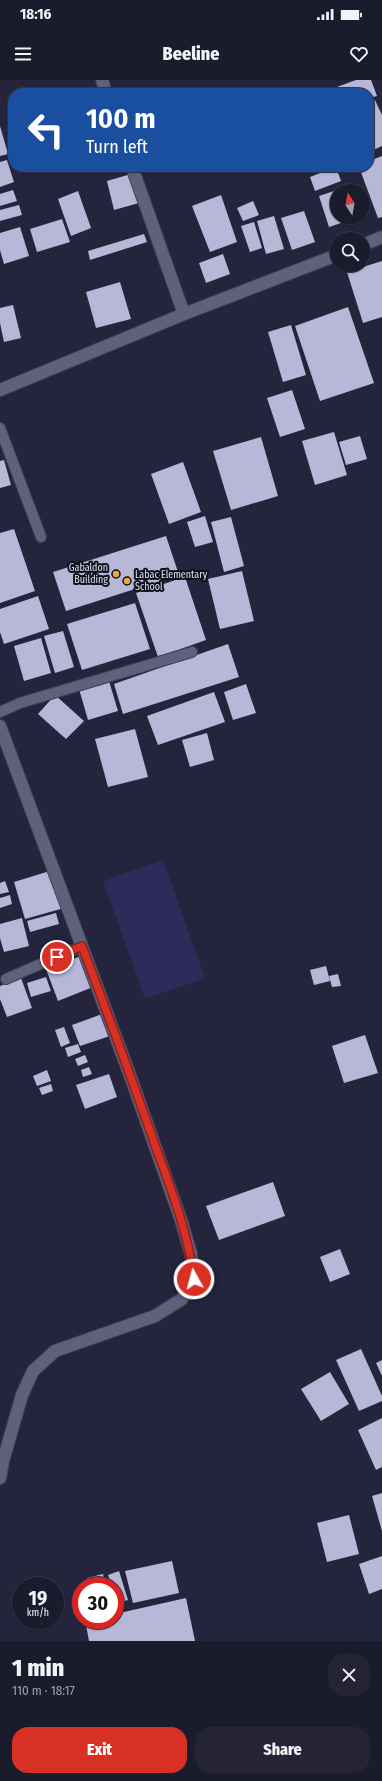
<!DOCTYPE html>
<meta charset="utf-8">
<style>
:root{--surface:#1b1b2e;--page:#242436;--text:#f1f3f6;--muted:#a0a1aa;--line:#39394a;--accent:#d93025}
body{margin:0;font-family:"Fira Sans Condensed",sans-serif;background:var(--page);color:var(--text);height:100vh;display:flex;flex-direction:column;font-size:15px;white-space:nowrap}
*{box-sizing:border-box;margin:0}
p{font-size:13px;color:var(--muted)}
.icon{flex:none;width:22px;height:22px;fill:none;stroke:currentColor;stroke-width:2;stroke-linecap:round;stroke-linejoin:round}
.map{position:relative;height:1561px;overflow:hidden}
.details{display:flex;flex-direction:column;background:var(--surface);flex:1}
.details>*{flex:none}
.top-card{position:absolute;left:8px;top:8px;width:366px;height:84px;border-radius:16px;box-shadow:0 1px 3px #0004,0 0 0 1px var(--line);background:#1a4fa0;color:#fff;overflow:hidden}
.needle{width:26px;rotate:349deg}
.fabs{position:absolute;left:330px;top:104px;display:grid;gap:8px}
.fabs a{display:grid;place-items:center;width:40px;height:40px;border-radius:50%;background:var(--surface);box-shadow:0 1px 3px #0004,0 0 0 1px var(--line);font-size:20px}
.speed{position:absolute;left:12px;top:1497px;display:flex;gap:8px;font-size:20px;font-weight:700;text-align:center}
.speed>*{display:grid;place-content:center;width:52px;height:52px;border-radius:50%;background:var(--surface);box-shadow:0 1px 3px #0004,0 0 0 1px var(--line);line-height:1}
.speed small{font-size:10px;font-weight:400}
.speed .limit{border:6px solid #d22;background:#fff;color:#111}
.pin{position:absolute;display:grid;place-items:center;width:34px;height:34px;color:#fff;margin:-17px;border:2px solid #fff;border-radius:50%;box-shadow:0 1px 4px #0007}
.me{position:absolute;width:44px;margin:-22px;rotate:353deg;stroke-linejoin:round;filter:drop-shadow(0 0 3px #0008)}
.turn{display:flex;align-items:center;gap:14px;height:84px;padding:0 12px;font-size:18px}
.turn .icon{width:52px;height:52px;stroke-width:2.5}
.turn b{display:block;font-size:28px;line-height:34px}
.round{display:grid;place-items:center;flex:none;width:42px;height:42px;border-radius:16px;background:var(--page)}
.overview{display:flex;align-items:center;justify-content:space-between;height:68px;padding:0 12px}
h1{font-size:24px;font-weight:800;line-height:30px}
.primary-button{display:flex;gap:8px;margin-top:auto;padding:8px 12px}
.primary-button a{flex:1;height:46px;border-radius:16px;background:var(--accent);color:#fff;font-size:16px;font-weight:800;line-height:46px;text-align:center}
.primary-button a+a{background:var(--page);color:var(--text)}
.status{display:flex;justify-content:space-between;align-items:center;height:28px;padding:0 20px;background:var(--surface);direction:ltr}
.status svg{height:11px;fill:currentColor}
header{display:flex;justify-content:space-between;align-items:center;height:52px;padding:0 12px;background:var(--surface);font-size:18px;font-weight:800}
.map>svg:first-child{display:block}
.green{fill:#2e2b5b}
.building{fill:#b7b8d8}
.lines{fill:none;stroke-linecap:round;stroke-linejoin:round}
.lane-casing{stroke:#404055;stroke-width:12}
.street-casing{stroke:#404055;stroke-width:14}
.lane{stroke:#5f607c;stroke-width:10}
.street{stroke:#5f607c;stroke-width:12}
.route-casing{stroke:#8d1f18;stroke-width:10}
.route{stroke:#d93025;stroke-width:7}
.poi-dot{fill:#eea73c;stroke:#0f0f1a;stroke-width:1.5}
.labels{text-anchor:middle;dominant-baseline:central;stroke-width:4;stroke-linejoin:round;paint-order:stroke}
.poi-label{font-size:10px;fill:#e0e1f2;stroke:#0f0f1a;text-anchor:end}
</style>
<div class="status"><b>18:16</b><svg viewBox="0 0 49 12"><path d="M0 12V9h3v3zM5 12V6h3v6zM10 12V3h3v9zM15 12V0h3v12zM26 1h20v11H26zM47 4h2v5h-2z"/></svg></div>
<header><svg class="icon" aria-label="menu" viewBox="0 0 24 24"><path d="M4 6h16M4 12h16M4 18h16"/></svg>Beeline<svg class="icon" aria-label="heart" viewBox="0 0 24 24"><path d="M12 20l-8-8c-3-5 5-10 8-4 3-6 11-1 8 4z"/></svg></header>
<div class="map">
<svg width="382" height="1561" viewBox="0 0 382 1561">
<rect width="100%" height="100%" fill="#24243d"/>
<!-- green -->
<polygon class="green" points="163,780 205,898 145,919 103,801"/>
<!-- building -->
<g class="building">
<polygon points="356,0 371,0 377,16 369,18 369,13 339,13 337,7"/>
<polygon points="375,20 382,35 382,66 369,72 369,22"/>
<polygon points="0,46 8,74 0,76"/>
<polygon points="382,76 382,137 378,138 359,87 369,87 369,81"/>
<polygon points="7,80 14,102 0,107 0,82"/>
<polygon points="336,87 341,101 315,111 310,97"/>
<polygon points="131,94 139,123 114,130 107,101"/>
<polygon points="349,106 351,111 337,111 337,137 359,137 329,147 319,116"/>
<polygon points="13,110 17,121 0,126 0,114"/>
<polygon points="78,111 91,148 71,156 58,119"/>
<polygon points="221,115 237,162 210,172 192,126"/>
<polygon points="253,121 259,135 243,141 237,128"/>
<polygon points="19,125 22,135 0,141 0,130"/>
<polygon points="304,131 315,162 292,170 281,138"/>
<polygon points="274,136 284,169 266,174 257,141"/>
<polygon points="62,139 70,162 37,172 30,149"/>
<polygon points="254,142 262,168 250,172 241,146"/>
<polygon points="20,147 29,176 4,184 0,170 0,153"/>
<polygon points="144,154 147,162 90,180 88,171"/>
<polygon points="223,174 230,194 206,203 199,183"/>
<polygon points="382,181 382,237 363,243 347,192"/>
<polygon points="120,202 131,239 96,248 86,212"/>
<polygon points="13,225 21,258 4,262 0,243 0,228"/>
<polygon points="348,227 374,303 320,321 295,246"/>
<polygon points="291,245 306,295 283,302 268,252"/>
<polygon points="292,310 305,349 280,357 267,318"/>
<polygon points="334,352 347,395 315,405 302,361"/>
<polygon points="360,356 367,379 346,385 339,362"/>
<polygon points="261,357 278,416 231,430 213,371"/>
<polygon points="4,380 11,405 0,408 0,381"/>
<polygon points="183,382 201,432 169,444 151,394"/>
<polygon points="205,436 213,462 195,467 187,442"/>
<polygon points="231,437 244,486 224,492 211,442"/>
<polygon points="14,449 35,511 0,523 0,453"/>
<polygon points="166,456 179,495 66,531 53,492"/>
<polygon points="242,491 254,541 220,549 208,499"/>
<polygon points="185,497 206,560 158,577 136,513"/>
<polygon points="38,516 49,549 4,564 0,552 0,529"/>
<polygon points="135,523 150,569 82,590 67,544"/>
<polygon points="63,551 74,587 55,593 44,556"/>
<polygon points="41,558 51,593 24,601 14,566"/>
<polygon points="228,564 239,597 123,634 114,604"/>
<polygon points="109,601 118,631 88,640 79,609"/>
<polygon points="246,604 256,633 233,640 224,612"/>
<polygon points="214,612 225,642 158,665 147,636"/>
<polygon points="55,615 84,641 66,659 38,634"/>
<polygon points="135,649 148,697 108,707 95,659"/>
<polygon points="207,653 214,680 190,687 182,660"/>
<polygon points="53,790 64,828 25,839 14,802"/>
<polygon points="5,801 9,812 0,814 0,803"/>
<polygon points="10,815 12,824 0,828 0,818"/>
<polygon points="56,833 59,844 30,852 27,841"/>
<polygon points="22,838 29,866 4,872 0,858 0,844"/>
<polygon points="81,876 93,907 58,921 46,889"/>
<polygon points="326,886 330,901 314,905 310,890"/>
<polygon points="338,894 341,906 332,907 329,896"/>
<polygon points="46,897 51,911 31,917 27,903"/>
<polygon points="21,898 32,928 7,937 0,919 0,906"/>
<polygon points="105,933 113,955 80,966 72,945"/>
<polygon points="64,947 70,963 61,967 55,950"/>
<polygon points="365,955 378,993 344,1003 332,966"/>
<polygon points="78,964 81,972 68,977 65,968"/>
<polygon points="85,975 88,982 78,986 75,979"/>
<polygon points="89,987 92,994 83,997 81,990"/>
<polygon points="47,990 51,1001 37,1006 33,996"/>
<polygon points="109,994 117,1017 85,1029 76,1005"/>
<polygon points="51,1004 53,1011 42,1015 39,1008"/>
<polygon points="273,1102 285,1136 219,1160 206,1126"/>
<polygon points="340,1169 350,1194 330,1202 320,1177"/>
<polygon points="361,1269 382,1316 382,1321 359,1331 336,1280"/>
<polygon points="382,1280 382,1296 376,1283"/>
<polygon points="330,1292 349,1324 321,1341 301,1309"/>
<polygon points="382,1338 382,1387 376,1390 358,1350"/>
<polygon points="382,1413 382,1451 372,1416"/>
<polygon points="349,1435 359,1474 327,1482 317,1443"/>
<polygon points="382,1476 382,1509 369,1514 359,1484"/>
<polygon points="172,1481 179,1513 133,1523 125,1491"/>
<polygon points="119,1491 128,1520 117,1523 115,1506 112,1506 108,1495"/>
<polygon points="103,1494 106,1506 90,1506 87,1498"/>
<polygon points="186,1518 195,1561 89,1561 85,1540 115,1540 115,1534"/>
</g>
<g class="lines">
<defs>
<g id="lane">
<polyline points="0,348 41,457"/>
<polyline points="0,632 20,623 192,572"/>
<polyline points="6,899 82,866"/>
</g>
<g id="street">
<polyline points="102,0 106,13"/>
<polyline points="132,87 184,234"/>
<polyline points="363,165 382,157"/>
<polyline points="0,310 184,234 337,175"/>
<polyline points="0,646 131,998 181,1140 191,1174 194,1199 182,1219 155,1236 55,1271 33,1291 22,1315 3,1381 0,1398"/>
</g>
</defs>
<!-- lane casing -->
<use href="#lane" class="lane-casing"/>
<!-- street casing -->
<use href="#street" class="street-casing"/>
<!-- lane -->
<use href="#lane" class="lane"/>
<!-- street -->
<use href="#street" class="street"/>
</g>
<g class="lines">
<defs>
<path id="route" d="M57 877 82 866C107 932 132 999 155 1065 171 1109 188 1152 194 1199"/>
</defs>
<!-- route casing -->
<use href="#route" class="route-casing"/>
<!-- route -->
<use href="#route" class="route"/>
</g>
<!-- markers -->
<g class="poi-dot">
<circle cx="116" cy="494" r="4"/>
<circle cx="127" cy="501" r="4"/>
</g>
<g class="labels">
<!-- poi labels -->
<g class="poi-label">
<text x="108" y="488">Gabaldon<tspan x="108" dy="12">Building</tspan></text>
<text x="135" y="495" text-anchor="start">Labac Elementary<tspan x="135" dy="12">School</tspan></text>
</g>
</g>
</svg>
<div class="fabs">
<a><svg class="needle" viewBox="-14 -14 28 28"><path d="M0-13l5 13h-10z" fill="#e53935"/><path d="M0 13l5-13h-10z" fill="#a0a1aa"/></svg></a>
<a><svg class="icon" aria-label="search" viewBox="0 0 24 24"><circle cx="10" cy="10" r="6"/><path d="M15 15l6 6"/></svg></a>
</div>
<div class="speed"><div>19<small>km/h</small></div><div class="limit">30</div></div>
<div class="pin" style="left:57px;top:877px;background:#d93025"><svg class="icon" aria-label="arrive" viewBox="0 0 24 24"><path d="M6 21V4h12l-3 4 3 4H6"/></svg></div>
<svg class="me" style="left:194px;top:1199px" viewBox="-20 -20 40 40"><circle r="17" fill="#d93025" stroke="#fff" stroke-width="3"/><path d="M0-11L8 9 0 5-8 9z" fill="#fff"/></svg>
<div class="top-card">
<div class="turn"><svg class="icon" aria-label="left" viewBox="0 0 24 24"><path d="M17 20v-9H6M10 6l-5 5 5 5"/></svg><div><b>100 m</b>Turn left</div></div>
</div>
</div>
<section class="details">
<div class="overview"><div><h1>1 min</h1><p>110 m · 18:17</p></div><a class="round"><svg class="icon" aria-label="close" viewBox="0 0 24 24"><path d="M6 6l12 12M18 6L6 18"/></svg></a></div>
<div class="primary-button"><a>Exit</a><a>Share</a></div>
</section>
